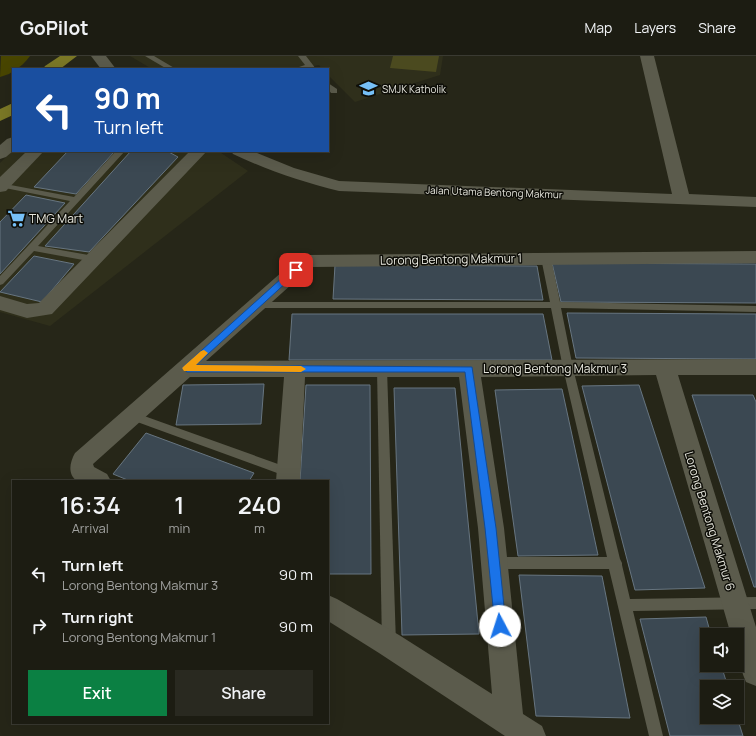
<!DOCTYPE html>
<style>
:root{--surface:#1c1c12;--page:#292920;--text:#f1f3f6;--muted:#a0a19f;--line:#3a3a32;--accent:#0b8043}
body{margin:0;font-family:Manrope,sans-serif;background:var(--page);color:var(--text);height:100vh;display:flex;flex-direction:column;font-size:15px;white-space:nowrap}
*{box-sizing:border-box;margin:0}
p{font-size:13px;color:var(--muted)}
.icon{flex:none;width:22px;height:22px;fill:none;stroke:currentColor;stroke-width:2;stroke-linecap:round;stroke-linejoin:round}
.map{position:relative;flex:1;overflow:hidden}
.details{position:absolute;left:12px;top:424px;width:317px;height:244px;display:flex;flex-direction:column;background:var(--surface);border-radius:0px;box-shadow:0 4px 16px #0002,0 0 0 1px var(--line)}
.details>*{flex:none}
.hud{position:absolute;left:12px;top:12px;width:317px;height:84px;border-radius:0px;box-shadow:0 4px 16px #0002,0 0 0 1px var(--line);background:#1a4fa0;color:#fff;overflow:hidden}
.tools{position:absolute;left:700px;top:572px;display:grid;gap:8px}
.tools a{display:grid;place-items:center;width:44px;height:44px;border-radius:0px;background:var(--surface);box-shadow:0 4px 16px #0002,0 0 0 1px var(--line);font-size:20px}
.pin{position:absolute;display:grid;place-items:center;width:34px;height:34px;color:#fff;margin:-17px;border-radius:8px;box-shadow:0 2px 6px #0006}
.me{position:absolute;width:44px;margin:-22px;rotate:355deg;stroke-linejoin:round;filter:drop-shadow(0 0 3px #0008)}
.turn{display:flex;align-items:center;gap:14px;height:84px;padding:0 16px;font-size:18px}
.turn .icon{width:52px;height:52px;stroke-width:2.5}
.turn b{display:block;font-size:28px;line-height:34px}
.eta{display:flex;justify-content:space-evenly;align-items:center;height:68px;text-align:center}
.eta b{font-size:24px;font-weight:600;line-height:28px}
.action{display:flex;gap:8px;margin-top:auto;padding:8px 16px}
.action a{flex:1;height:46px;border-radius:0px;background:var(--accent);color:#fff;font-size:16px;font-weight:600;line-height:46px;text-align:center}
.action a+a{background:var(--page);color:var(--text)}
ul{padding:0;list-style:none}
li{display:flex;align-items:center;gap:12px;height:52px;padding:0 16px}
li div{flex:1}
li b{display:block;font-size:15px}
li em{font-style:normal}
header{display:flex;align-items:center;gap:24px;box-sizing:border-box;height:56px;padding:0 20px;background:var(--surface);border-bottom:1px solid var(--line)}
header strong{font-size:19px}
nav{display:flex;gap:22px;margin-inline-start:auto;font-size:14px}
.map>svg:first-child{display:block}
.built{fill:#2f2f1b}
.green{fill:#4b4a1f}
.lines{fill:none;stroke-linecap:round;stroke-linejoin:round}
.river{fill:#484500;fill-rule:evenodd}
.building{fill:#3b4852;stroke:#677580}
.service{fill:#5b5b4c;fill-rule:evenodd}
.minor{fill:#5b5b4c;fill-rule:evenodd}
.primary{fill:#7b7826;fill-rule:evenodd}
.route{fill:#1a73e8;stroke:#114b97}
.slow{fill:#f59e0b}
.labels{text-anchor:middle;dominant-baseline:central;stroke-width:3;stroke-linejoin:round;paint-order:stroke}
.far-poi-label{font-size:10px;fill:#e6e6dd;stroke:#0e0e08;text-anchor:start}
.far-street-label{font-size:10px;fill:#e6e6dd;stroke:#0e0e08}
.poi-label{font-size:12px;fill:#e6e6dd;stroke:#0e0e08;text-anchor:start}
.street-label{font-size:12px;fill:#e6e6dd;stroke:#0e0e08}
</style>
<header>
<strong>GoPilot</strong>
<nav><a>Map</a><a>Layers</a><a>Share</a></nav>
</header>
<div class="map">
<svg width="756" height="680" viewBox="0 0 756 680">
<rect width="100%" height="100%" fill="#262618"/>
<!-- built -->
<g class="built">
<polygon points="130,0 443,0 440,19 355,46 328,19 328,13 322,13 319,9 302,13 152,13"/>
<polygon points="13,94 218,95 248,115 50,270 0,256 0,107"/>
</g>
<!-- green -->
<polygon class="green" points="393,0 439,0 436,16 390,12"/>
<g class="lines">
<!-- river -->
<path class="river" d="M1 0H30C26 5 20 13 13 13V15L9 18 0 21Z"/>
</g>
<!-- building -->
<g class="building">
<polygon points="68,95 115,95 76,138 34,131"/>
<polygon points="131,95 167,95 178,101 89,196 45,190"/>
<polygon points="26,139 65,147 0,218 0,166"/>
<polygon points="34,200 74,208 42,246 0,236"/>
<polygon points="552,207 756,208 756,247 561,246"/>
<polygon points="335,209 537,210 543,244 333,243"/>
<polygon points="567,257 756,258 756,303 576,302"/>
<polygon points="292,258 543,258 552,304 289,304"/>
<polygon points="264,328 261,368 176,369 183,329"/>
<polygon points="306,329 370,329 371,518 328,518 328,425 300,425"/>
<polygon points="639,329 705,532 635,534 582,330"/>
<polygon points="394,332 455,332 479,578 402,579"/>
<polygon points="562,333 598,499 518,500 495,334"/>
<polygon points="692,339 753,339 756,346 756,531 754,531"/>
<polygon points="146,377 254,417 249,425 130,425 113,418"/>
<polygon points="519,519 602,520 630,662 536,660"/>
<polygon points="706,561 711,579 707,579 707,609 721,609 728,631 707,631 707,661 737,661 743,680 670,680 640,563"/>
</g>
<g class="lines">
<!-- service -->
<g class="service">
<polygon points="145,0 154,0 176,13 167,13"/>
<polygon points="298,0 306,0 316,13 293,13 305,9"/>
<polygon points="328,27 337,33 337,37 331,37 328,33"/>
<polygon points="116,95 125,95 38,190 94,200 99,203 97,205 94,206 34,195 3,228 0,229 0,220 70,145 0,131 0,127 74,141"/>
<polygon points="546,199 551,202 560,246 756,250 756,256 561,252 573,312 620,503 622,507 622,509 630,543 756,541 756,553 633,555 663,680 649,680 609,513 494,513 489,511 488,507 489,503 494,501 607,501 563,312 551,252 256,252 251,249 256,246 550,246 541,202"/>
<polygon points="382,309 386,310 387,313 396,588 394,593 389,594 384,593 382,588 377,313 378,310"/>
<polygon points="133,356 292,413 294,416 292,419 288,421 129,363 127,360 129,357"/>
</g>
<!-- minor -->
<g class="minor">
<polygon points="91,0 106,0 116,13 101,13"/>
<path d="M640 0H654L689 138 756 141V151L339 135C302 126 267 114 233 98L231 95H252L294 112 339 125 672 138Z"/>
<polygon points="13,81 13,95 6,101 0,103 0,89 7,83"/>
<polygon points="27,95 44,95 6,135 0,136 0,121"/>
<polygon points="190,95 207,95 52,258 27,262 0,254 0,240 27,248 39,247"/>
<path d="M756 195V207L311 211 206 305 756 303V319H678L756 571V630L746 626C739 610 737 596 737 579H731L656 319 481 321 504 472 523 658 542 670 546 680H505L379 597 328 565V539L337 543 399 579 492 638 478 472 459 321H305L300 425H276L284 321H190L93 408 94 411 107 418 111 425H77C67 418 70 406 75 397L299 201 306 199Z"/>
</g>
<!-- primary -->
<g class="primary">
<polygon points="60,0 77,0 60,13 43,13 45,10"/>
<polygon points="13,47 13,59 0,65 0,53"/>
</g>
</g>
<!-- route -->
<polygon class="route" points="293,212 296,212 300,214 196,309 472,311 496,472 506,570 504,574 500,576 496,574 495,570 485,472 465,316 187,316 182,312"/>
<!-- slow -->
<polygon class="slow" points="204,294 208,297 196,309 301,310 306,313 301,316 184,315 182,312 184,310 201,295"/>
<!-- icons -->
<defs>
<symbol id="school-bare" viewBox="-9 -9 18 18"><path d="M0-5L7-2L0 1L-7-2ZM-4 1L0 2.5L4 1V4Q0 6-4 4Z" fill="#76c0f7" stroke="#0e0e08" stroke-width="2.5" paint-order="stroke"/></symbol>
<symbol id="supermarket-bare" viewBox="-9 -9 18 18"><path d="M-6-5.5h2.5l.6 2H6L4.5 2H-2.5L-4.4-4H-6ZM-1.5 3.2a1.3 1.3 0 1 0 .1 0ZM3 3.2a1.3 1.3 0 1 0 .1 0Z" fill="#76c0f7" stroke="#0e0e08" stroke-width="2.5" paint-order="stroke"/></symbol>
</defs>
<g fill-rule="evenodd">
<use href="#school-bare" x="356" y="20" width="25" height="25"/>
<use href="#supermarket-bare" x="4" y="150" width="25" height="25"/>
</g>
<g class="labels">
<!-- far-poi labels -->
<g class="far-poi-label">
<text x="382" y="33">SMJK Katholik</text>
</g>
<!-- far-street labels -->
<g class="far-street-label">
<text transform="translate(494 136) rotate(2)">Jalan Utama Bentong Makmur</text>
</g>
<!-- poi labels -->
<g class="poi-label">
<text x="29" y="162">TMG Mart</text>
</g>
<!-- street labels -->
<g class="street-label">
<text transform="translate(451 203) rotate(-1)">Lorong Bentong Makmur 1</text>
<text x="555" y="312">Lorong Bentong Makmur 3</text>
<text transform="translate(710 465) rotate(73)">Lorong Bentong Makmur 6</text>
</g>
</g>
</svg>
<div class="tools">
<a><svg class="icon" aria-label="sound" viewBox="0 0 24 24"><path d="M4 9h4l5-4v14l-5-4H4zM17 9q2 3 0 6"/></svg></a>
<a><svg class="icon" aria-label="layers" viewBox="0 0 24 24"><path d="M12 4l9 5-9 5-9-5zM3 14l9 5 9-5"/></svg></a>
</div>
<div class="pin" style="left:296px;top:214px;background:#d93025"><svg class="icon" aria-label="arrive" viewBox="0 0 24 24"><path d="M6 21V4h12l-3 4 3 4H6"/></svg></div>
<svg class="me" style="left:500px;top:570px" viewBox="-20 -20 40 40"><circle r="19" fill="#fff"/><path d="M0-13L10 11 0 6-10 11z" fill="#1a73e8"/></svg>
<div class="hud">
<div class="turn"><svg class="icon" aria-label="left" viewBox="0 0 24 24"><path d="M17 20v-9H6M10 6l-5 5 5 5"/></svg><div><b>90 m</b>Turn left</div></div>
</div>
<section class="details">
<div class="eta">
<div><b>16:34</b><p>Arrival</p></div>
<div><b>1</b><p>min</p></div>
<div><b>240</b><p>m</p></div>
</div>
<ul>
<li><svg class="icon" aria-label="left" viewBox="0 0 24 24"><path d="M17 20v-9H6M10 6l-5 5 5 5"/></svg><div><b>Turn left</b><p>Lorong Bentong Makmur 3</p></div><em>90 m</em></li>
<li><svg class="icon" aria-label="right" viewBox="0 0 24 24"><path d="M7 20v-9h11M14 6l5 5-5 5"/></svg><div><b>Turn right</b><p>Lorong Bentong Makmur 1</p></div><em>90 m</em></li>
</ul>
<div class="action"><a>Exit</a><a>Share</a></div>
</section>
</div>
